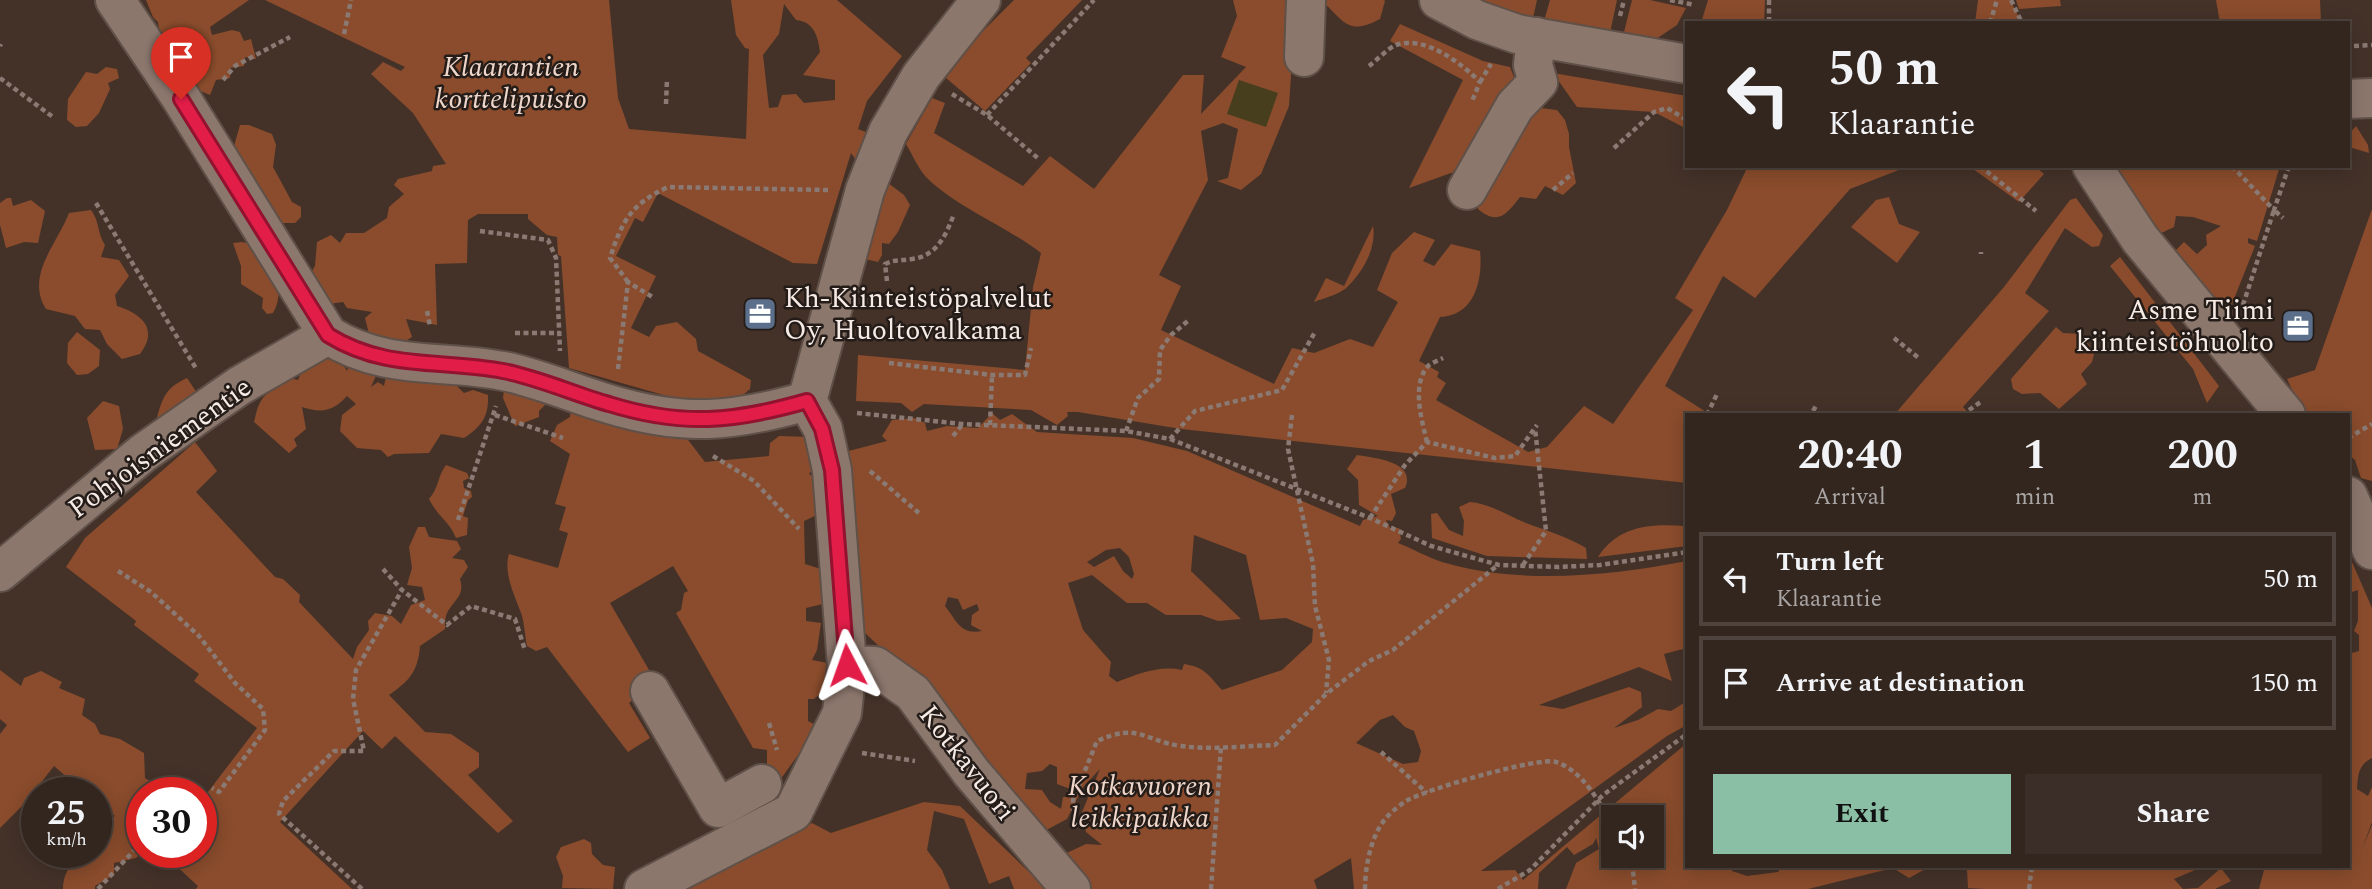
<!DOCTYPE html>
<meta charset="utf-8">
<style>
:root{--surface:#33261f;--page:#3b2e28;--text:#f1f3f6;--muted:#a9a5a4;--line:#4e433d;--accent:#8abfa5}
body{margin:0;font-family:Spectral,serif;background:var(--page);color:var(--text);height:100vh;display:flex;flex-direction:column;font-size:26px;white-space:nowrap}
*{box-sizing:border-box;margin:0}
p{font-size:23px;color:var(--muted)}
.icon{flex:none;width:38px;height:38px;fill:none;stroke:currentColor;stroke-width:2;stroke-linecap:round;stroke-linejoin:round}
.map{position:relative;flex:1;overflow:hidden}
.panel{position:absolute;left:1685px;top:413px;width:665px;height:455px;display:flex;flex-direction:column;background:var(--surface);border-radius:0px;box-shadow:0 4px 18px #0003,0 0 0 2px var(--line)}
.panel>*{flex:none}
.banner{position:absolute;left:1685px;top:21px;width:665px;height:147px;border-radius:0px;box-shadow:0 4px 18px #0003,0 0 0 2px var(--line);background:#33261f;color:var(--text);overflow:hidden}
.fabs{position:absolute;left:1601px;top:805px;display:grid;gap:14px}
.fabs a{display:grid;place-items:center;width:63px;height:63px;border-radius:0px;background:var(--surface);box-shadow:0 4px 18px #0003,0 0 0 2px var(--line);font-size:35px}
.speed{position:absolute;left:21px;top:777px;display:flex;gap:14px;font-size:35px;font-weight:700;text-align:center}
.speed>*{display:grid;place-content:center;width:91px;height:91px;border-radius:50%;background:var(--surface);box-shadow:0 4px 18px #0003,0 0 0 2px var(--line);line-height:1}
.speed small{font-size:18px;font-weight:400}
.speed .limit{border:10px solid #d22;background:#fff;color:#111}
.pin{position:absolute;display:grid;place-items:center;width:60px;height:60px;color:#fff;margin:-72px -30px;border-radius:50% 50% 50% 0;rotate:-45deg;box-shadow:0 0 7px #0007}
.pin .icon{rotate:45deg}
.me{position:absolute;width:77px;margin:-38px;rotate:356deg;stroke-linejoin:round;filter:drop-shadow(0 0 5px #0008)}
.turn{display:flex;align-items:center;gap:24px;height:147px;padding:0 28px;font-size:32px}
.turn .icon{width:91px;height:91px;stroke-width:2.5}
.turn b{display:block;font-size:49px;line-height:60px}
.eta{display:flex;justify-content:space-evenly;align-items:center;height:119px;text-align:center}
.eta b{font-size:42px;font-weight:700;line-height:49px}
.button{display:flex;gap:14px;margin-top:auto;padding:14px 28px}
.button a{flex:1;height:80px;border-radius:0px;background:var(--accent);color:#111;font-size:28px;font-weight:700;line-height:80px;text-align:center}
.button a+a{background:var(--page);color:var(--text)}
ul{padding:0;list-style:none}
li{display:flex;align-items:center;gap:21px;height:94px;margin:0 14px 10px;padding:0 14px;border:4px solid var(--line);border-radius:0px}
li div{flex:1}
li b{display:block;font-size:26px}
li em{font-style:normal}
.map>svg:first-child{display:block}
.green{fill:#8a4c2c;fill-rule:evenodd}
.sand{fill:#473e1e}
.lines{fill:none;stroke-linecap:round;stroke-linejoin:round}
.minor-casing{stroke:#5f5048;stroke-width:42}
.path{stroke:#8a7a73;stroke-width:4.5;stroke-dasharray:5 3.5;stroke-linecap:butt}
.minor{stroke:#8c776d;stroke-width:38}
.route-casing{stroke:#92132f;stroke-width:18}
.route{stroke:#e11d48;stroke-width:12}
.labels{text-anchor:middle;dominant-baseline:central;stroke-width:5;stroke-linejoin:round;paint-order:stroke}
.park-label{font-size:28px;font-style:italic;fill:#eed6ca;stroke:#241c18}
.poi-label{font-size:28px;fill:#f7ebe6;stroke:#241c18;text-anchor:start}
.street-label{font-size:28px;fill:#f7ebe6;stroke:#241c18}
</style>
<div class="map">
<svg width="2372" height="889" viewBox="0 0 2372 889">
<rect width="100%" height="100%" fill="#443229"/>
<!-- green -->
<g class="green">
<polygon points="146,0 249,0 210,27 212,35 232,30 240,32 244,41 251,39 256,59 245,57 244,66 230,68 230,78 216,80 210,95 198,90 194,76 202,67 182,66 161,42 158,22 153,17"/>
<path d="M265 0H609L618 98 629 129 746 139 749 49 745 48 736 35 731 0H837L902 56 867 101 858 129 868 133 858 163 851 153 817 264 793 263 658 193 643 222 635 218 616 256 656 276 631 328 649 337 656 326 677 322 696 339 698 351 751 380 750 389 723 412 569 368 561 256 558 255 557 237 547 235 528 219V214H478L468 220 467 263 435 264 437 325 406 319 412 337 404 342 378 344 369 334 365 318 372 312 347 308 343 302 329 304 308 278 315 266 317 242 331 235 340 243 346 233H364L387 218 389 207 404 194 394 185 398 179 432 171 433 166 446 164 413 113 371 74 383 62 401 71 405 67ZM784 4 796 20C814 22 818 36 820 52L803 75 835 80V100L804 103 796 94 782 95 778 107 769 108 763 55 779 34Z"/>
<polygon points="1014,0 1082,0 1026,58 1031,63 985,111 946,78 980,34"/>
<path d="M1233 0H1296L1289 106 1261 174 1241 190 1217 181 1228 178 1238 129 1223 123 1201 131 1208 180 1159 275 1181 286 1161 330 1274 384 1292 348 1314 353 1350 339 1373 347 1398 302 1377 290 1392 253 1414 232 1435 240 1423 261 1434 266 1451 244 1480 251C1483 279 1475 316 1440 317L1419 361 1439 372 1437 377 1446 383 1436 400 1528 452 1547 447 1584 406 1613 424 1693 310 1675 298 1727 210 1748 166H1909L1850 189 1755 298 1723 276 1665 386 1711 415H1687V483L1181 429 1078 412H1067L1068 416 1057 425 1031 410 924 404 912 412 901 403 856 401 858 355 1025 370 1033 287 1041 253C1006 226 956 207 926 177 918 168 912 154 906 144L932 98 945 103 934 133 1023 186 1050 156 1094 189 1183 75H1204L1201 114 1246 67 1221 57 1237 16Z"/>
<path d="M1321 0H1384L1385 1 1380 19C1348 36 1345 22 1321 0Z"/>
<polygon points="1479,0 1537,0 1533,18"/>
<polygon points="1550,0 1617,0 1610,33 1544,21"/>
<polygon points="1632,0 1650,0 1686,8 1677,25 1653,41 1623,36"/>
<polygon points="1708,0 1765,0 1764,23 1701,23"/>
<polygon points="1978,0 2010,0 2022,23 1975,23"/>
<polygon points="2016,0 2060,0 2061,6 2019,9"/>
<polygon points="2216,0 2320,0 2321,23 2220,23"/>
<polygon points="1400,24 1483,61 1510,67 1516,82 1465,168 1409,188 1463,80 1390,41"/>
<polygon points="106,67 117,69 119,78 108,83 110,89 99,113 87,126 76,127 67,120 68,99 86,72 97,74"/>
<polygon points="1553,73 1687,96 1687,129 1654,112 1577,107"/>
<path d="M1540 108 1557 110 1565 120 1569 134V147L1576 183 1563 195 1545 186 1536 199 1520 197C1507 214 1498 226 1478 209L1477 200 1522 111Z"/>
<polygon points="240,125 249,125 272,134 276,145 273,167 292,202 301,207 301,217 295,223 278,223 232,153"/>
<polygon points="2356,126 2368,145 2369,153 2349,147 2349,134"/>
<polygon points="1969,166 2035,166 2044,174 2019,202"/>
<polygon points="2116,166 2280,166 2257,241 2248,238 2248,243 2255,246 2230,309 2218,319 2169,257 2184,242 2197,254 2207,245 2206,235 2221,226 2193,217 2176,216 2174,227 2155,236"/>
<polygon points="888,183 904,195 910,205 898,232 889,244 882,243 882,255 878,262 865,259 864,237"/>
<polygon points="1889,197 1899,224 1920,232 1897,263 1851,227 1876,200"/>
<polygon points="7,198 11,198 13,206 31,200 45,211 38,243 24,242 6,248 0,225 0,203"/>
<polygon points="2076,198 2103,235 2099,246 2092,247 2065,228 2025,293 2049,311 1963,407 1970,415 1894,415 2004,287 2070,200"/>
<polygon points="2372,209 2372,481 2361,478 2355,460 2349,455 2348,415 2304,415 2287,379 2315,370"/>
<path d="M91 210C100 222 97 233 105 245L101 257 119 260 129 276 115 295 117 306C142 314 159 329 140 354L122 359 107 344 100 330 85 329 75 316 46 309C25 276 57 244 69 213Z"/>
<path d="M1373 226C1377 248 1362 274 1345 289 1337 295 1324 298 1314 302L1326 278 1344 286Z"/>
<path d="M242 242 260 246C271 268 287 289 273 313L267 314 262 308 263 298 241 284V266L233 243Z"/>
<polygon points="2120,257 2219,386 2207,403 2193,369 2110,266"/>
<polygon points="2056,327 2063,333 2083,334 2094,354 2092,362 2081,374 2087,384 2059,409 2040,393 2022,394 2013,389 2011,379"/>
<polygon points="77,332 100,350 99,366 88,374 77,375 67,363 68,343"/>
<path d="M321 347 342 363 347 371 352 356 381 364 371 387 378 382 384 386 388 367 453 382 464 393 473 390 488 395C489 417 481 427 464 438L441 434 429 453 394 454 388 457 381 450 357 448 340 431 342 415 356 404 347 396C333 412 321 413 302 407L306 429 294 439 297 446 289 453 254 422C257 410 259 398 270 392L265 387 282 376 298 380 305 363Z"/>
<path d="M187 378 197 393 160 423 157 417C163 396 167 387 187 378Z"/>
<polygon points="504,390 554,396 539,411 539,417 515,426 503,398"/>
<polygon points="103,401 119,406 123,429 117,449 95,450 87,418"/>
<path d="M571 405 685 436 705 462 769 456 770 443 779 436 810 437 815 467 809 474 821 482 817 515 804 521 805 564 821 569 829 594 823 604 806 608V621L821 623 817 650 812 660 827 663C829 681 828 688 814 699H808V721L823 729 808 763 798 755 775 787 767 776V750L753 748 676 613 681 610 684 593 688 591 673 566 610 603 652 675 631 687 635 698 629 703 650 738 628 752 547 647 536 651 527 646C525 636 524 620 521 613 515 596 503 573 509 554L558 568 568 533 559 530 566 507 555 504 570 454 550 441 557 425 570 417Z"/>
<path d="M992 413 1000 420 1012 414 1037 432 1133 438 1187 451 1360 526 1363 520 1378 516 1359 505 1358 480 1347 469 1357 455C1373 458 1417 461 1405 488L1391 494 1396 513 1392 521 1386 520 1390 528H1399L1401 539 1398 543C1413 549 1427 557 1442 562 1519 585 1609 576 1687 561V648L1664 654 1672 681 1639 667 1539 705 1563 709 1629 687 1641 692 1642 707 1614 728 1638 720 1658 709 1671 711 1687 701V725L1667 736 1481 871 1515 870 1523 880 1687 743 1683 762 1687 764V866H1732V871L1747 876 1778 872 1783 866H1931L1909 878 1893 868 1808 889H1566L1576 863 1599 849 1596 838 1593 844 1574 855 1567 847 1539 873 1538 889H1354L1351 858 1314 880 1317 889H1084L1058 857 1086 844 1102 845 1086 832 1082 812 1100 769 1083 787 1067 819 1039 834 935 699 864 632 841 453 887 441 882 436 892 420 914 418 925 423 927 431 947 426 978 428ZM1194 535 1246 555 1260 620 1286 618 1313 629 1312 642 1282 670 1222 690C1209 676 1205 667 1184 664L1182 670C1160 665 1138 674 1117 682L1109 676 1111 662 1083 630 1068 583 1092 575 1127 603H1147L1166 615H1201L1218 621 1241 619 1191 571ZM1120 548 1129 557 1134 574 1132 579 1123 571 1114 556 1094 567 1087 562 1106 550ZM948 597 958 599 963 610 977 604 979 610 972 615 971 625 982 631C960 635 957 621 945 606ZM1393 715 1405 727 1414 731 1421 751 1418 762 1403 764 1356 743 1380 720ZM1050 764 1057 767V784L1073 790 1072 797H1063L1061 809 1050 802 1042 790 1025 789 1027 773 1042 771ZM1614 817H1652V856H1614Z"/>
<path d="M195 442 217 471 196 492 275 577 283 579 300 595 299 602 353 659 357 647 369 630 368 621 375 613 392 616 401 624 411 605 425 600 422 587 407 585 412 568 409 547 418 527H425L429 537 457 541 461 549 452 558 464 560 468 567 460 579C465 595 455 599 448 611 445 616 445 623 445 629L420 646C418 672 409 681 389 695L425 732 451 734 479 753V767L468 775 513 821 498 833 395 736 382 749 363 731 280 822 352 889H196L198 886 173 863 165 860 162 852H201V801L257 728 194 681 199 674 134 625 136 621 66 567 85 538Z"/>
<path d="M446 465 467 473 469 478 463 481 464 488 471 491 472 497 468 500 463 516 468 518 467 535 456 538C449 521 438 517 429 499 439 488 437 477 446 465Z"/>
<path d="M1470 502C1491 504 1506 515 1526 523 1547 531 1566 536 1586 548L1587 559 1487 556 1432 538 1431 514 1437 513 1449 530 1463 536 1464 521 1459 507Z"/>
<path d="M1687 518V546L1598 557C1619 525 1651 524 1685 526Z"/>
<path d="M2349 555 2372 608V758C2358 765 2358 775 2357 789L2368 796 2372 787V822L2362 849 2372 825V889H2259L2265 866H2348V654L2359 651V635L2354 631 2358 621V590L2349 593Z"/>
<path d="M0 670 21 686 24 678 41 671 62 682 59 688 85 699 82 715 95 724 100 734 120 739 144 753 145 778 169 793H142V852L136 858 114 863V875L95 886V889H63C63 875 69 864 82 858L84 852H96L106 821 115 816 96 802V793H85L54 766 26 802 0 828V734L7 725 0 719Z"/>
<polygon points="924,802 960,806 1047,889 1014,889 1009,876 989,884 964,819 934,811 927,850 942,870 950,889 677,889 812,823 831,833"/>
<polygon points="584,839 591,843 592,854 603,865 615,867 613,889 562,888 563,876 556,857 561,847"/>
<polygon points="1952,866 2176,866 2195,870 2174,879 2183,889 2198,888 2221,868 2231,881 2215,889 1984,889 1968,888 1967,870"/>
</g>
<!-- sand -->
<polygon class="sand" points="1239,80 1278,93 1266,127 1227,114"/>
<g class="lines">
<defs>
<g id="minor">
<path d="M115 0 181 98 328 335C385 371 441 359 503 371 539 378 574 394 609 404 685 427 733 422 807 401"/>
<polyline points="1439,0 1477,20 1517,34 1687,64"/>
<polyline points="1304,57 1306,0"/>
<polyline points="2348,99 2372,98"/>
<polyline points="2092,166 2140,239 2286,415"/>
<polyline points="1467,190 1515,106 1538,82 1533,65 1536,37"/>
<polyline points="2348,496 2372,550"/>
<polyline points="0,572 143,453 239,386 328,335"/>
<polyline points="847,665 875,666 913,693 971,772 1071,889"/>
<polyline points="650,691 718,808 762,784"/>
<polyline points="644,889 793,812 842,713 847,665 832,470 823,429 807,401 865,190 888,132 921,76 981,0"/>
</g>
</defs>
<!-- minor casing -->
<use href="#minor" class="minor-casing"/>
<!-- path -->
<g class="path">
<polyline points="1670,0 1695,5"/>
<polyline points="1769,0 1769,23"/>
<polyline points="2011,0 2022,23"/>
<polyline points="1620,16 1624,0"/>
<polyline points="1990,23 1997,0"/>
<polyline points="344,34 351,0"/>
<polyline points="0,46 1,44"/>
<polyline points="2354,46 2372,45"/>
<path d="M1369 66C1377 60 1387 49 1396 45 1425 35 1461 63 1480 82L1472 101"/>
<polyline points="0,78 53,117"/>
<polyline points="223,80 235,66 290,37"/>
<polyline points="1480,82 1491,64"/>
<polyline points="952,94 987,115 1040,160"/>
<polyline points="666,104 667,79"/>
<polyline points="987,115 1094,0"/>
<polyline points="1614,148 1654,112 1667,108 1687,120"/>
<polyline points="1980,166 2036,211"/>
<polyline points="2232,166 2274,210 2289,166"/>
<polyline points="1553,190 1573,173"/>
<polyline points="96,203 197,370"/>
<polyline points="480,231 548,240 556,258 560,351"/>
<polyline points="1981,254 1981,252"/>
<path d="M887 281 885 264C895 259 901 261 912 259 937 256 946 235 954 214"/>
<path d="M628 282 610 258C622 221 631 204 668 187L828 190"/>
<polyline points="2243,305 2274,210 2283,218"/>
<polyline points="427,311 430,326"/>
<polyline points="515,333 560,333"/>
<polyline points="1894,338 1920,359"/>
<polyline points="889,363 992,375 1025,375 1031,348"/>
<polyline points="618,369 628,282 654,298"/>
<polyline points="1813,411 1816,406"/>
<polyline points="857,413 962,424 1126,431 1170,439 1370,518 1431,546 1499,565 1558,567 1600,565 1687,552"/>
<polyline points="495,415 563,438"/>
<polyline points="1292,415 1288,449 1313,564 1315,606 1329,660 1326,693"/>
<polyline points="1707,415 1717,394"/>
<polyline points="1962,415 1982,401"/>
<polyline points="990,425 992,375"/>
<polyline points="1126,431 1138,398 1159,379 1160,350 1171,335 1189,320"/>
<polyline points="953,436 962,425"/>
<polyline points="2348,438 2372,424"/>
<polyline points="1170,439 1195,411 1282,390 1315,332"/>
<path d="M1427 442C1422 421 1411 385 1428 366 1431 363 1439 360 1443 358"/>
<polyline points="713,456 754,481 799,529"/>
<polyline points="870,471 920,514"/>
<polyline points="1370,518 1405,465 1427,442 1495,458 1515,456 1537,425"/>
<polyline points="458,520 496,406"/>
<polyline points="1523,565 1546,531 1535,428"/>
<polyline points="383,569 402,590 447,625 471,606 515,619 525,650"/>
<polyline points="118,571 151,592 199,636 235,683 263,709 265,730 219,792 212,788"/>
<polyline points="769,723 777,750"/>
<polyline points="1381,752 1427,793"/>
<polyline points="862,753 915,761"/>
<path d="M1075 828 1073 800 1097 741C1139 722 1144 741 1181 746 1211 750 1245 746 1275 745L1326 694 1369 661 1393 650 1498 565"/>
<polyline points="1626,856 1633,871 1635,889"/>
<polyline points="98,889 142,842"/>
<polyline points="362,889 279,814 283,801 334,751 364,751 353,699 356,670 402,590"/>
<polyline points="1211,889 1221,746"/>
<path d="M1365 889C1365 867 1371 835 1386 818 1391 812 1400 805 1406 801 1424 790 1540 756 1556 762 1584 771 1602 806 1614 830"/>
<polyline points="1498,889 1530,870 1603,795 1687,734"/>
<polyline points="2029,889 2032,866"/>
</g>
<!-- minor -->
<use href="#minor" class="minor"/>
</g>
<g class="lines">
<defs>
<path id="route" d="M181 99 328 335C386 371 441 359 503 371 539 378 574 394 609 404 683 427 734 422 807 401L822 429 832 470 847 665"/>
</defs>
<!-- route casing -->
<use href="#route" class="route-casing"/>
<!-- route -->
<use href="#route" class="route"/>
</g>
<!-- icons -->
<defs>
<symbol id="office-square" viewBox="-11 -11 22 22"><rect x="-9" y="-9" width="18" height="18" rx="4" fill="#5c6f8a" stroke="#241c18"/><path d="M-6-3h4V-5.5h4V-3h4V5H-6ZM-1-4.5V-3h2v-1.5ZM-6 0V1H6V0Z" fill="#fff"/></symbol>
</defs>
<g fill-rule="evenodd">
<use href="#office-square" x="741" y="295" width="38" height="38"/>
<use href="#office-square" x="2279" y="307" width="38" height="38"/>
</g>
<g class="labels">
<!-- park labels -->
<g class="park-label">
<text x="511" y="67">Klaarantien<tspan x="511" dy="32">korttelipuisto</tspan></text>
<text x="1140" y="786">Kotkavuoren<tspan x="1140" dy="32">leikkipaikka</tspan></text>
</g>
<!-- poi labels -->
<g class="poi-label">
<text x="784" y="298">Kh-Kiinteistöpalvelut<tspan x="784" dy="32">Oy, Huoltovalkama</tspan></text>
<text x="2274" y="310" text-anchor="end">Asme Tiimi<tspan x="2274" dy="32">kiinteistöhuolto</tspan></text>
</g>
<!-- street labels -->
<g class="street-label">
<text transform="translate(160 448) rotate(-36)">Pohjoisniementie</text>
<text transform="translate(967 763) rotate(52)">Kotkavuori</text>
</g>
</g>
</svg>
<div class="fabs">
<a><svg class="icon" aria-label="sound" viewBox="0 0 24 24"><path d="M4 9h4l5-4v14l-5-4H4zM17 9q2 3 0 6"/></svg></a>
</div>
<div class="speed"><div>25<small>km/h</small></div><div class="limit">30</div></div>
<div class="pin" style="left:181px;top:99px;background:#d93025"><svg class="icon" aria-label="arrive" viewBox="0 0 24 24"><path d="M6 21V4h12l-3 4 3 4H6"/></svg></div>
<svg class="me" style="left:847px;top:665px" viewBox="-20 -20 40 40"><path d="M0-17L14 15 0 8-14 15z" fill="#e11d48" stroke="#fff" stroke-width="4"/></svg>
<div class="banner">
<div class="turn"><svg class="icon" aria-label="left" viewBox="0 0 24 24"><path d="M17 20v-9H6M10 6l-5 5 5 5"/></svg><div><b>50 m</b>Klaarantie</div></div>
</div>
<section class="panel">
<div class="eta">
<div><b>20:40</b><p>Arrival</p></div>
<div><b>1</b><p>min</p></div>
<div><b>200</b><p>m</p></div>
</div>
<ul>
<li><svg class="icon" aria-label="left" viewBox="0 0 24 24"><path d="M17 20v-9H6M10 6l-5 5 5 5"/></svg><div><b>Turn left</b><p>Klaarantie</p></div><em>50 m</em></li>
<li><svg class="icon" aria-label="arrive" viewBox="0 0 24 24"><path d="M6 21V4h12l-3 4 3 4H6"/></svg><div><b>Arrive at destination</b></div><em>150 m</em></li>
</ul>
<div class="button"><a>Exit</a><a>Share</a></div>
</section>
</div>
